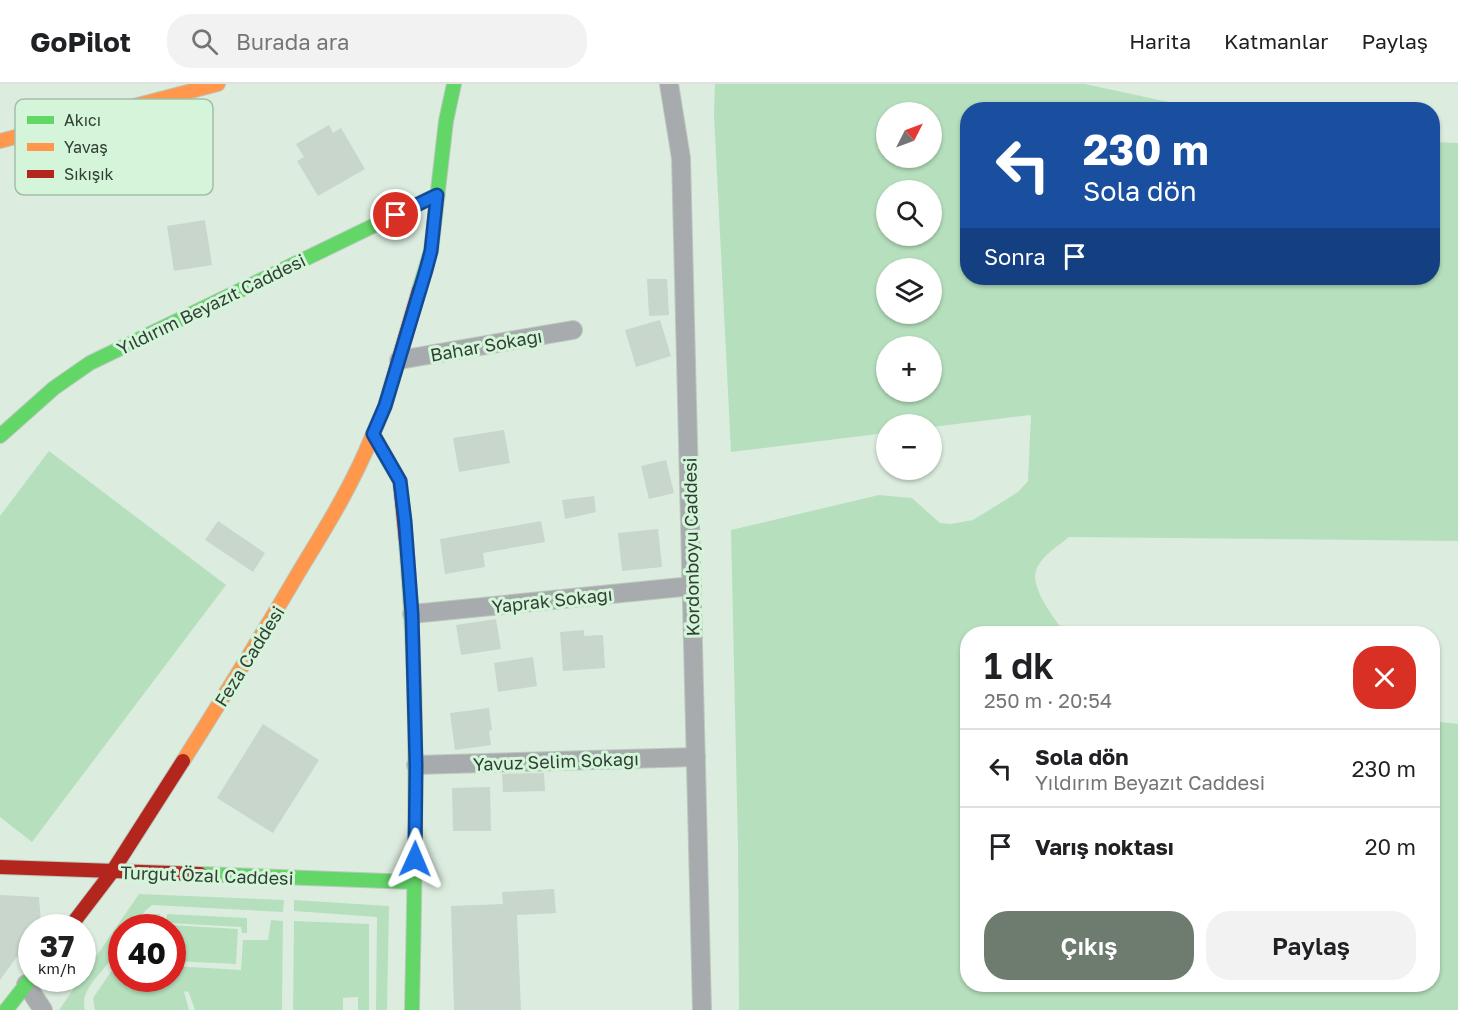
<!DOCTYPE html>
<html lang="tr">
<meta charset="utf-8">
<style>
:root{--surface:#fff;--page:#f2f2f2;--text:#202124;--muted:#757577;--line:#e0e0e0;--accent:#6e7c70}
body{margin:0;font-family:"Golos Text",sans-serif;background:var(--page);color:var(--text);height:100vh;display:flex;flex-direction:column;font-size:22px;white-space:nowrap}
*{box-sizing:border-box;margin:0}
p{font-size:20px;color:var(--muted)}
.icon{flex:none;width:33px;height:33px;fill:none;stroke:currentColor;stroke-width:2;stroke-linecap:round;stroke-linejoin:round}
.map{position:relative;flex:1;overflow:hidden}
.sheet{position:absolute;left:960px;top:542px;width:480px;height:366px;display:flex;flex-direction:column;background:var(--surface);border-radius:24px;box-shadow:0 2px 4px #0004}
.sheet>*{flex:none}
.guide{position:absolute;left:960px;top:18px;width:480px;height:183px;border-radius:24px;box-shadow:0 2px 4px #0004;background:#1a4fa0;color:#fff;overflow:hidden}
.needle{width:39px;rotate:48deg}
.controls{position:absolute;left:876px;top:18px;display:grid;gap:12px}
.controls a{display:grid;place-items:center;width:66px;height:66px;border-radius:50%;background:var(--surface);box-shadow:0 2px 4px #0004;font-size:30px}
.speed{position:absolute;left:18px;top:830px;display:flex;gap:12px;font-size:30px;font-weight:700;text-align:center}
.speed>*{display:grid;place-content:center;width:78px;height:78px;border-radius:50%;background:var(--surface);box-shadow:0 2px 4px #0004;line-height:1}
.speed small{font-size:15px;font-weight:400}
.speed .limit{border:9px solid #d22;background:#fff;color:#111}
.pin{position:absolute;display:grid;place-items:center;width:51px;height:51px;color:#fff;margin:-26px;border:3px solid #fff;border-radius:50%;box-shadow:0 2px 6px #0007}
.me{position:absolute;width:66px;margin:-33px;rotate:1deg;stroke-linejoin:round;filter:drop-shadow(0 0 4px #0008)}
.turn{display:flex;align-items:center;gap:21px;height:126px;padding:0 24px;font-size:27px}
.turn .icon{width:78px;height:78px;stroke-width:2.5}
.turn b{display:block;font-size:42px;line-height:51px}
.then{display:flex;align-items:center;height:57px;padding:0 24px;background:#0003;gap:12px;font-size:22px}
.round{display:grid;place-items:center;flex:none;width:63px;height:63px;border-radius:24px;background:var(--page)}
.summary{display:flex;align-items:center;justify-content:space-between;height:102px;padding:0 24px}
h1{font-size:36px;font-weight:600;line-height:45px}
.action{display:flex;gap:12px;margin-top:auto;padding:12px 24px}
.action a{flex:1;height:69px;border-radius:24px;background:var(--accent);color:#fff;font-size:24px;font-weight:600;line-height:69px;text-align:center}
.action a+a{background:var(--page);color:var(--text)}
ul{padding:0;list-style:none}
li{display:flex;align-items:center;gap:18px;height:78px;padding:0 24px;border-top:2px solid var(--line)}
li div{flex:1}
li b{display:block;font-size:22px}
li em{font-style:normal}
header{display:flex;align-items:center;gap:36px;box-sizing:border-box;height:84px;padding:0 30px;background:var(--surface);border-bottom:2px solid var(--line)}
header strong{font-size:28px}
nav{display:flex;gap:33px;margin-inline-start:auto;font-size:21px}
.search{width:420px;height:54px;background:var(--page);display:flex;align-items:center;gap:15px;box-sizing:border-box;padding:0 21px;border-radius:24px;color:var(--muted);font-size:22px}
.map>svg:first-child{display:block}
.green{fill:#b6e0bd;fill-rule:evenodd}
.building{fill:#c8d6cb}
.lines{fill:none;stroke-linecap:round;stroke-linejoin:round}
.street-casing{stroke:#bcc9be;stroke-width:20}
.fast-casing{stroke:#bcc9be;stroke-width:16}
.slow-casing{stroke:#bcc9be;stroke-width:16}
.jam-casing{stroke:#bcc9be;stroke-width:16}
.street{stroke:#a7abad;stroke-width:18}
.fast{stroke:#63d668;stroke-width:14}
.slow{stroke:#ff974d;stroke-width:14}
.jam{stroke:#b3261e;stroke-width:14}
.route-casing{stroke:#114b97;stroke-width:15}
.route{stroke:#1a73e8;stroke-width:10}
.labels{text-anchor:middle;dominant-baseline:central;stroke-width:6;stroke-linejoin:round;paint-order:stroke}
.street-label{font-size:18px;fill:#323f34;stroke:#d4f5da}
.key{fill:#d4f5da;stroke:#a3bea8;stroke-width:1.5}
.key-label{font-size:16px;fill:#323f34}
</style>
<header>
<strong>GoPilot</strong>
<div class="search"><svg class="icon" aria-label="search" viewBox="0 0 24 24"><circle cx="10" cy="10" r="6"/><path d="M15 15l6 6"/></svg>Burada ara</div>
<nav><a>Harita</a><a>Katmanlar</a><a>Paylaş</a></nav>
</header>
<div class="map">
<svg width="1458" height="926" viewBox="0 0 1458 926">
<rect width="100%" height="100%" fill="#dceddf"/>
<!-- green -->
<g class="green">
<path d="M715 0H1085L1201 25 968 26V194H1432L1433 58 1458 59V457L1069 453C1058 462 1040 473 1036 487 1030 503 1055 537 1066 549H968V900H1432L1433 637 1458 640V926H739L738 764 731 446 879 411 912 414 940 439 951 440 973 436 1018 408 1028 397 1031 331 932 343V340H886V349L731 368 714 31ZM886 28H932V74H886ZM932 106V152H886V106ZM932 184V230H886V184ZM886 262H932V308H886Z"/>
<polygon points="49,367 226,501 32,758 0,733 0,432"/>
<path d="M139 810 284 816 283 828 152 821 145 827 133 843H122C122 847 122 853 122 857 118 878 77 901 85 926H59Z"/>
<polygon points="294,816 389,822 387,926 376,926 377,833 294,827"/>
<polygon points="155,830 160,830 160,843 143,843"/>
<polygon points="167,830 247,834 247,849 242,849 241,843 169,839 166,843"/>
<polygon points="271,836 283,837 282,926 195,926 189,909 186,907 184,908 189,926 95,926 93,914 121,873 122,894 172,894 173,882 241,886 243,856 268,856"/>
<polygon points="294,837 369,840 369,926 358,926 358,913 343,914 343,926 293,926"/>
<polygon points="170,841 238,845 236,880 173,877 172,843"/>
</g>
<!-- building -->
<g class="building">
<polygon points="329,41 333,49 341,44 365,85 318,112 297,77 304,73 296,60"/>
<polygon points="205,136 212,181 174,187 167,142"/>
<polygon points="647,195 667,195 669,231 649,232"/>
<polygon points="660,236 671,272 636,283 625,246"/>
<polygon points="504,346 510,379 459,388 453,354"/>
<polygon points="666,376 674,409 649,415 641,382"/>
<polygon points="594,412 596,428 565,435 562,416"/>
<polygon points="218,437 265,469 253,488 205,456"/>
<polygon points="541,437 545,458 483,469 485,483 445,490 440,455"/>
<polygon points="658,445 662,483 622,487 618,449"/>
<polygon points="496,535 501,565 461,571 456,541"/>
<polygon points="584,546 584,552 603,551 605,584 563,587 560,548"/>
<polygon points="533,573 537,602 498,608 494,579"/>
<polygon points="489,624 492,646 489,647 491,661 455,666 450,629"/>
<polygon points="263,640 319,676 273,749 217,714"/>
<polygon points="544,689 545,707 503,708 502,690"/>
<polygon points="490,703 491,747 453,747 452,704"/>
<polygon points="554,805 556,829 517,831 521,926 454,926 451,822 503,820 502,808"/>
<polygon points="0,811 39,813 41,839 38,843 32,843 32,852 0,896"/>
</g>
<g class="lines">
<defs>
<g id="street">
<polyline points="669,0 681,74 702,926"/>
<polyline points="399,276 573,246"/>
<polyline points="412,530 692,502"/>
<polyline points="416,681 696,673"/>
<polyline points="26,900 43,926"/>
</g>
<g id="fast">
<polyline points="419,206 431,167 446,37 454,0"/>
<polyline points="0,352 54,304 90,279 437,111"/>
<path d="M406 458C420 614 415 770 412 926"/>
<polyline points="200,790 414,798"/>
<polyline points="6,926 32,893"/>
</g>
<g id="slow">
<polyline points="0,57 218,0"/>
<path d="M183 677C223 614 262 551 300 486 327 442 354 398 373 350"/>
</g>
<g id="jam">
<polyline points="406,458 400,397 373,350 385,322 419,206"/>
<polyline points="0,783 200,790"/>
<polyline points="70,843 112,788 183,677"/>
</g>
</defs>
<!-- street casing -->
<use href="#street" class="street-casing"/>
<!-- fast casing -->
<use href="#fast" class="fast-casing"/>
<!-- slow casing -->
<use href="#slow" class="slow-casing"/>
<!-- jam casing -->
<use href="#jam" class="jam-casing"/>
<!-- street -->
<use href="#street" class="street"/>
<!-- fast -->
<use href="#fast" class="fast"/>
<!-- slow -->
<use href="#slow" class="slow"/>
<!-- jam -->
<use href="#jam" class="jam"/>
</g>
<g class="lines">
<defs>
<polyline id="route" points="396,131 437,111 431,167 426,186 385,322 373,350 400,397 405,437 412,530 416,681 415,775"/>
</defs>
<!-- route casing -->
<use href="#route" class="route-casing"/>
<!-- route -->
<use href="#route" class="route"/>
</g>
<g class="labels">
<!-- street labels -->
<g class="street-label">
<text transform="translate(211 220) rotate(-26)">Yıldırım Beyazıt Caddesi</text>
<text transform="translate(486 261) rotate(-10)">Bahar Sokağı</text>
<text transform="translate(691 463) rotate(-91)">Kordonboyu Caddesi</text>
<text transform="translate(552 516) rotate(-6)">Yaprak Sokağı</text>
<text transform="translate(249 572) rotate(-58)">Feza Caddesi</text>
<text transform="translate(556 677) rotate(-2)">Yavuz Selim Sokağı</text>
<text transform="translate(207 791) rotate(2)">Turgut Özal Caddesi</text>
</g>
</g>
<!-- legend -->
<rect x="15" y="15" width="198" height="96" rx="9" class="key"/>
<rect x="27" y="32" width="27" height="8" fill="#63d668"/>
<rect x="27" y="59" width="27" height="8" fill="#ff974d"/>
<rect x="27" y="86" width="27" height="8" fill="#b3261e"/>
<g class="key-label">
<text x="64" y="42">Akıcı</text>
<text x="64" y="69">Yavaş</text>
<text x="64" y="96">Sıkışık</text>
</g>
</svg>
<div class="controls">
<a><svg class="needle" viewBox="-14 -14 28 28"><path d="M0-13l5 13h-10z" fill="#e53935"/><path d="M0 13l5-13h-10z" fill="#757577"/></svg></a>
<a><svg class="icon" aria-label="search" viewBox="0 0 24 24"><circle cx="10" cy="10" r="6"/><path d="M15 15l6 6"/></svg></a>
<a><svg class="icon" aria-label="layers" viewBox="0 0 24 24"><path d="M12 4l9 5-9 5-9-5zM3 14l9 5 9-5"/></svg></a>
<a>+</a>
<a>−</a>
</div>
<div class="speed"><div>37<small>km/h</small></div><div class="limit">40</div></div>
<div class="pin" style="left:396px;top:131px;background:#d93025"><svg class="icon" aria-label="arrive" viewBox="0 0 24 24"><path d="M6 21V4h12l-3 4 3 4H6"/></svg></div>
<svg class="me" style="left:415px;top:775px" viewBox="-20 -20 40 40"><path d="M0-17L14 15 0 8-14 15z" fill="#1a73e8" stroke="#fff" stroke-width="4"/></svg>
<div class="guide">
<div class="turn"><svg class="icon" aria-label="left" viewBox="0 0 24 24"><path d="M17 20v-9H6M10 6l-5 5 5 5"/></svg><div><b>230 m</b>Sola dön</div></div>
<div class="then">Sonra<svg class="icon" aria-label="arrive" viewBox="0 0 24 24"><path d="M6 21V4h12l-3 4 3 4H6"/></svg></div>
</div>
<section class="sheet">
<div class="summary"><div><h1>1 dk</h1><p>250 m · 20:54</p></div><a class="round" style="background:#d93025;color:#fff"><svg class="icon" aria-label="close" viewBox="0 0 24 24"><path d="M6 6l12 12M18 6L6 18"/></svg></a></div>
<ul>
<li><svg class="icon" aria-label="left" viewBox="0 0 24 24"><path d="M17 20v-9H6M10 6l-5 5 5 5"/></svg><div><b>Sola dön</b><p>Yıldırım Beyazıt Caddesi</p></div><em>230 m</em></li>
<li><svg class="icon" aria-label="arrive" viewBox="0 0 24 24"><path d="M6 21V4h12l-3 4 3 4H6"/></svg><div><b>Varış noktası</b></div><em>20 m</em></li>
</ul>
<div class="action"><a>Çıkış</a><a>Paylaş</a></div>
</section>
</div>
